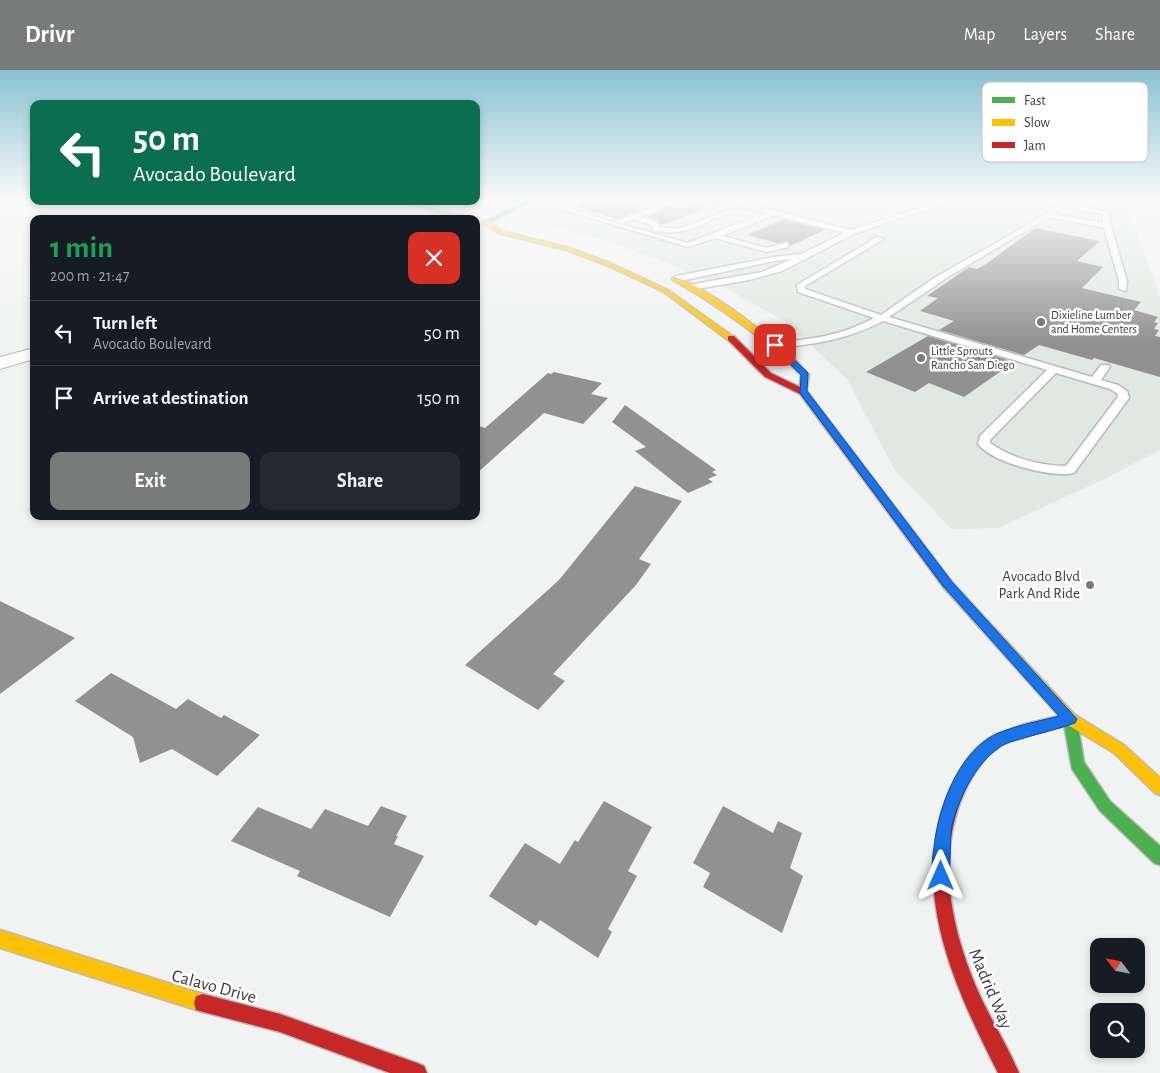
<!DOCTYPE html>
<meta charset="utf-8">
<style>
:root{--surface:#171b24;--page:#242831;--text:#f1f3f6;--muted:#9ea1a6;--line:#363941;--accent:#797b7a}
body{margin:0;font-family:"Alegreya Sans",sans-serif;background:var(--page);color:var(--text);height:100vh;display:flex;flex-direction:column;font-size:19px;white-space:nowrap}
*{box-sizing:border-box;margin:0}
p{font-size:16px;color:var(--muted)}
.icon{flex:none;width:28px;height:28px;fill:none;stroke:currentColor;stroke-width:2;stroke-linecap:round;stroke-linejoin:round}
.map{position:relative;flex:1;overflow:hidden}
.details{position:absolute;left:30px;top:145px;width:450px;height:305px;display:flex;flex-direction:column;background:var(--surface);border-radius:10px;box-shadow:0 2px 8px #0003}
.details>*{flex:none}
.top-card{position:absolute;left:30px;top:30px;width:450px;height:105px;border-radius:10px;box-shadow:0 2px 8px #0003;background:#0b6e4f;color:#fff;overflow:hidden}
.needle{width:32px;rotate:302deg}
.tools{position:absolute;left:1090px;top:868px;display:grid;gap:10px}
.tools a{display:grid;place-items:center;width:55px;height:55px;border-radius:10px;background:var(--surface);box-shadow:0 2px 8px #0003;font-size:25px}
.pin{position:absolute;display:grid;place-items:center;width:42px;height:42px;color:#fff;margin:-21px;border-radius:10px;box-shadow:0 2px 8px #0006}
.me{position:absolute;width:55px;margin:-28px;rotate:0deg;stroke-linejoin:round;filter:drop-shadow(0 0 4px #0008)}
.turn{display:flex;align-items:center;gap:18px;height:105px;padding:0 20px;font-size:22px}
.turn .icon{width:65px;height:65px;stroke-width:2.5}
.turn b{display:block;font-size:35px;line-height:42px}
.round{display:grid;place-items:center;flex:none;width:52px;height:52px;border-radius:10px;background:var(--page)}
.summary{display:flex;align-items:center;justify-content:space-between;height:85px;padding:0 20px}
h1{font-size:30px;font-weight:700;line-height:38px;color:#1e9e55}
.action{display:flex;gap:10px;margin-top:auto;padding:10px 20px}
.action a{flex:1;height:58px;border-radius:10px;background:var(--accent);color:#fff;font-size:20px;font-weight:700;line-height:58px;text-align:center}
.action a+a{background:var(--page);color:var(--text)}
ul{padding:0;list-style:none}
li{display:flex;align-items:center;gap:15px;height:65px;padding:0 20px;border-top:1px solid var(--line)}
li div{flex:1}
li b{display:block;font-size:19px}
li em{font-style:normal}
header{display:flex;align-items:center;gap:30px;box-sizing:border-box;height:70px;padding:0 25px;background:var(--accent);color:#fff}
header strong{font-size:24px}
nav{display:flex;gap:28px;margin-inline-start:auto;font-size:18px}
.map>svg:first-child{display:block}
.built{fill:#e1e8e3}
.building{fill:#909190}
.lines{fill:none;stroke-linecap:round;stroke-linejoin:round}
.lane-casing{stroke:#b9bab9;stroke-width:3}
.street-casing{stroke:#b9bab9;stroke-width:2}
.fast-casing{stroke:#b9bab9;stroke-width:3}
.slow-casing{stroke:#b9bab9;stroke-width:3}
.jam-casing{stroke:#b9bab9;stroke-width:3}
.lane{fill:#fdfdfd;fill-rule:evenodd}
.street{fill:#fdfdfd;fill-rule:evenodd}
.fast{fill:#4caf50;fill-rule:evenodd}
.slow{fill:#ffc107;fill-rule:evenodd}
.jam{fill:#c62828;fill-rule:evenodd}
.route{fill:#1a73e8;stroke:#114b97}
.poi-dot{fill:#797b7a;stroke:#fff;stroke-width:2}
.labels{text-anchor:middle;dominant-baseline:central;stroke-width:5;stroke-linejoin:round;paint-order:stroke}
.far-poi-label{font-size:12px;fill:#393b3a;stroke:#fff;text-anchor:start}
.poi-label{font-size:15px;fill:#393b3a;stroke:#fff;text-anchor:end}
.near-street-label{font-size:18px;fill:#393b3a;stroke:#fff}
.key{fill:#fff;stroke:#c4c4c4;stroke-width:1}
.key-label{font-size:14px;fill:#393b3a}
</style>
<header>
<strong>Drivr</strong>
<nav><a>Map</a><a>Layers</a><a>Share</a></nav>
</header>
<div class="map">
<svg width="1160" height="1003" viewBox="0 0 1160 1003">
<rect width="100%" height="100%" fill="#f1f3f2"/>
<!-- built -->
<polygon class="built" points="549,131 1125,131 1160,226 1160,380 1102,410 998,458 952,459 896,402 847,309 786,252 731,221 670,194 603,170 524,149 523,143"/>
<!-- building -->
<g class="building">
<polygon points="584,131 664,131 617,149 579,138"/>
<polygon points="682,131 718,131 719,134 661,155 658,150 646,147"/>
<polygon points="784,149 824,160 790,176 788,171 777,173 747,165"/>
<polygon points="1035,158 1100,171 1077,191 1103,197 1082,218 1141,232 1134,240 1158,247 1154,252 1158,253 1154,259 1159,260 1155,266 1160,267 1160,307 1094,288 1092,290 1039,275 1024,285 939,260 954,251 920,241 938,228 927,226 969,197 977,199 986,194"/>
<polygon points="928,266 1014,292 964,327 929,313 915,322 866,302"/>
<polygon points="554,302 602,313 591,324 608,328 583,354 544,343 476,404 476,355 485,358 548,303 551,304"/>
<polygon points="625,335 716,400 712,402 717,405 708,409 713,412 688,423 635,381 646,377 612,352"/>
<polygon points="635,416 682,431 639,489 651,494 636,515 553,604 565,611 538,640 465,595 559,510"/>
<polygon points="0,531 75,568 0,624"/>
<polygon points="111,603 176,639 188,629 221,648 224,645 260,665 217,706 172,679 140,693 133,667 75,631"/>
<polygon points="604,731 652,757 628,801 637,806 608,859 612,862 598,888 540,850 536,856 489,826 525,773 560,794 575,770 578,772"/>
<polygon points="381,736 407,746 396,766 398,766 394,774 424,786 390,847 297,806 300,801 231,771 258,737 311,759 325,739 368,756"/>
<polygon points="723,736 773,763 778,751 802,763 790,798 803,806 782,863 703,817 710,803 693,793"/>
</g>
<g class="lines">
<defs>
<g id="lane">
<path d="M582 131V134L570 139 614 152 670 131H680L640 147 657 152 659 157 679 159 728 140 741 139 761 145 766 143 724 131H737L851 160 940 131H951L854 164 782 201 749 210 691 220 688 219V215L762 202 792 189 774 191 676 212 672 209 676 206 774 187 801 184 844 163 774 145 722 166 767 178 785 173H788V177L767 182 715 168 688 177 560 139ZM738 143 755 147 688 173 621 154 633 149 651 155 653 160C693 170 703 146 738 143Z"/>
<path d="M1042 131H1057L1108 142 1111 156 1127 211 1126 221 1119 219V211L1104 158 1049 147 948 207 889 247 1092 307 1101 295H1109L1110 297 1101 310 1118 315 1127 321 1129 328 1074 403C1051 408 993 393 978 374L980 366 1047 300 883 251C849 269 813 275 775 278L770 275 775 272C810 270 843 265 874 248L798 222 797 215 877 167 884 169 805 216V219L881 245 934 208 1017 161 1058 136ZM1065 137 1103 144V153L1054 144ZM1056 303 1110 319 1118 324 1117 328 1066 396C1041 396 1011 388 990 373V370Z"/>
</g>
<polygon id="street" points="34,278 34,289 0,299 0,287"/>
<g id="fast">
<polygon points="390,131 401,131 475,149 465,149"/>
<polygon points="527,131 534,131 488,153 483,152"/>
<polygon points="1070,643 1075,645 1077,649 1084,692 1110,731 1160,776 1160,795 1154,793 1100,741 1072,699 1063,649 1065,645"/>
</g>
<g id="slow">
<polygon points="484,151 488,151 502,161 570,178 610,193 668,220 735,268 728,270 664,222 606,195 566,180 498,163 484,153"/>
<path d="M675 207C713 221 783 274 809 305L806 324 799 322 801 305C763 267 720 237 673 210V208Z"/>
<polygon points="948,511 952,512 1075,645 1124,675 1160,708 1160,725 1155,723 1114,683 1068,655 1026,666 998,676 993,674 991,670 993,666 1025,654 1059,646 944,518 942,515 944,512"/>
<polygon points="0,860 203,924 210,926 212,933 210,940 203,942 0,878"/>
</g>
<g id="jam">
<polygon points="728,266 734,266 771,303 806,320 952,512 954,515 952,518 944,518 800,324 765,307 728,270"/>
<path d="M998 664 1003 666 1005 670C1002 677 994 680 989 685 978 696 970 709 964 723 934 791 953 868 983 932 995 956 1009 979 1019 1003H998C952 912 904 810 955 710 964 692 978 671 998 664Z"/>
<polygon points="203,924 280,944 417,993 424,996 427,1003 390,1003 280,962 203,942 196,940 194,933 196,926"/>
</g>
</defs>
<!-- lane casing -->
<use href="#lane" class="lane-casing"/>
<!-- street casing -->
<use href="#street" class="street-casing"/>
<!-- fast casing -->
<use href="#fast" class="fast-casing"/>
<!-- slow casing -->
<use href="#slow" class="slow-casing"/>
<!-- jam casing -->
<use href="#jam" class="jam-casing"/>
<!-- lane -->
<use href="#lane" class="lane"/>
<!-- street -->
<use href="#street" class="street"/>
<!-- fast -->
<use href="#fast" class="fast"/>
<!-- slow -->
<use href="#slow" class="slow"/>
<!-- jam -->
<use href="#jam" class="jam"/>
</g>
<!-- sky -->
<linearGradient id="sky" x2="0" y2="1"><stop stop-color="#89c2d3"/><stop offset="0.48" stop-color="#f9faf9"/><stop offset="1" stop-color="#f9faf9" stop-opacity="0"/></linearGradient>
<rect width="1160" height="272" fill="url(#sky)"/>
<!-- route -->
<path class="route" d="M773 274H778L808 303 807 321 952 512 1077 649 1075 653C1058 659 1041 663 1024 668 1018 670 1011 671 1005 674 978 688 959 727 952 755 949 772 952 799 947 812L941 815 935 812C931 802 932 789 934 778 938 738 957 684 996 664 1014 656 1040 651 1059 646L944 517 800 323 801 305 773 277Z"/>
<!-- markers -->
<g class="poi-dot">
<circle cx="1041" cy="252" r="5"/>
<circle cx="921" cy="288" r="5"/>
<circle cx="1090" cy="515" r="5"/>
</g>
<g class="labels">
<!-- far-poi labels -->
<g class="far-poi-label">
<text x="1051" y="245">Dixieline Lumber<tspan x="1051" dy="14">and Home Centers</tspan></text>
<text x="931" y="281">Little Sprouts<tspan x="931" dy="14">Rancho San Diego</tspan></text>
</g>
<!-- poi labels -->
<g class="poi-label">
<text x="1080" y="506">Avocado Blvd<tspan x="1080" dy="17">Park And Ride</tspan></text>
</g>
<!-- near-street labels -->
<g class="near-street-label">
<text transform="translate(214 917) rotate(15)">Calavo Drive</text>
<text transform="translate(990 919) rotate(67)">Madrid Way</text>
</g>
</g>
<!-- legend -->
<rect x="982" y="12" width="166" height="80" rx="8" class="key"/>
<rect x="992" y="27" width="23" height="6" fill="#4caf50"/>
<rect x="992" y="49" width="23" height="7" fill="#ffc107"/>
<rect x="992" y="72" width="23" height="6" fill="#c62828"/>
<g class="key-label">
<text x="1024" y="35">Fast</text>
<text x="1024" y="57">Slow</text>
<text x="1024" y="80">Jam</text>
</g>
</svg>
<div class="tools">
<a><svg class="needle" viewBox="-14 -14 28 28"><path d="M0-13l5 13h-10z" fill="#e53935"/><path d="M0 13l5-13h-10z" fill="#9ea1a6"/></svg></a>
<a><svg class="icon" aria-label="search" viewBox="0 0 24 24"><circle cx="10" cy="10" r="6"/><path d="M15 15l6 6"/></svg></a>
</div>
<div class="pin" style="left:775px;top:275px;background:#d93025"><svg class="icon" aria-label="arrive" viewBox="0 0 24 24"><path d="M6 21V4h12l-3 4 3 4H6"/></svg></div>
<svg class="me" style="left:941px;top:806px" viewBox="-20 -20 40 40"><path d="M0-17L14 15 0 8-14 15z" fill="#1a73e8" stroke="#fff" stroke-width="4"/></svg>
<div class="top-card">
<div class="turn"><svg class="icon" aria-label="left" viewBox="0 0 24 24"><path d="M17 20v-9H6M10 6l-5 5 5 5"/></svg><div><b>50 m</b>Avocado Boulevard</div></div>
</div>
<section class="details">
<div class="summary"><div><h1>1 min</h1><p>200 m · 21:47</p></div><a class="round" style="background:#d93025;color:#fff"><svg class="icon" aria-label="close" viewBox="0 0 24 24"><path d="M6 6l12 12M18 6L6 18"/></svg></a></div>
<ul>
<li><svg class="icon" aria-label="left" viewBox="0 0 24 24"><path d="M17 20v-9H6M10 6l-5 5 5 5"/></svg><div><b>Turn left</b><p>Avocado Boulevard</p></div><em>50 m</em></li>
<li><svg class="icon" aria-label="arrive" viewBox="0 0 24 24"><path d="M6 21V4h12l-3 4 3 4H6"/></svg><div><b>Arrive at destination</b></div><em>150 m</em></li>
</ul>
<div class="action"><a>Exit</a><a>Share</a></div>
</section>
</div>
